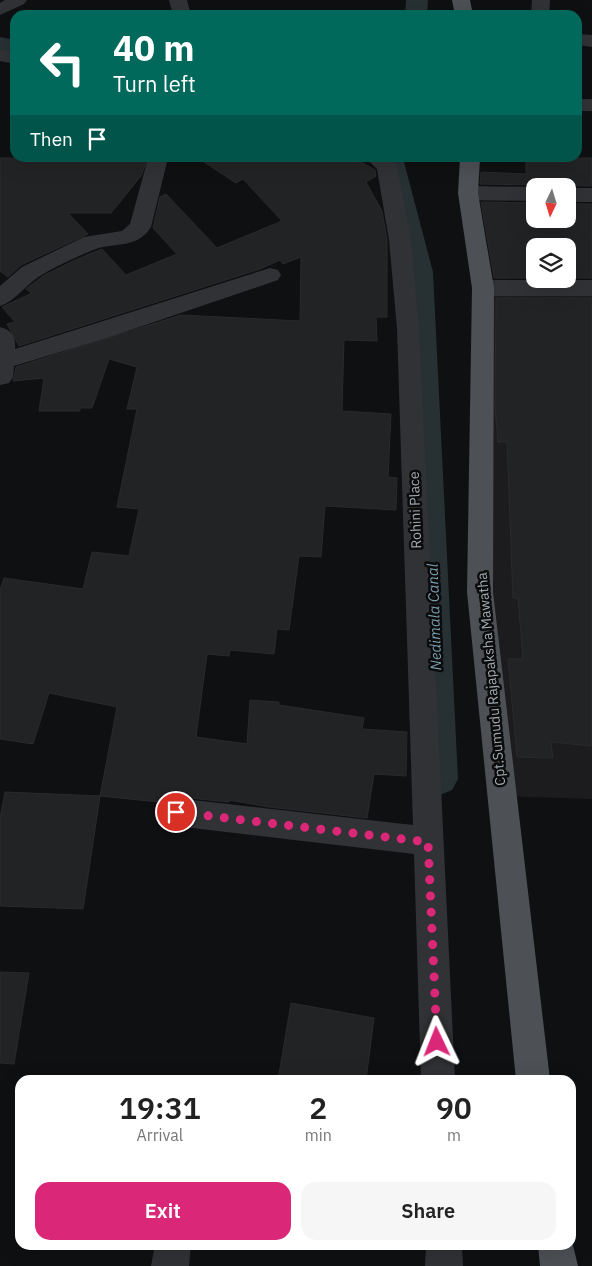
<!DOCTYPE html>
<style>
:root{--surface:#fff;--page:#f6f6f6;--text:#222;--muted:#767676;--accent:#db2777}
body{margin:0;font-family:"IBM Plex Sans",sans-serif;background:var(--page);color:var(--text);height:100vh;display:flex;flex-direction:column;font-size:19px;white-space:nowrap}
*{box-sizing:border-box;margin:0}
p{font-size:16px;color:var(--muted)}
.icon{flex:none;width:28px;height:28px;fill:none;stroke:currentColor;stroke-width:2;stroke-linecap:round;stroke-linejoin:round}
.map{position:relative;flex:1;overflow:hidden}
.drawer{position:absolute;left:15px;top:1075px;width:561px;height:175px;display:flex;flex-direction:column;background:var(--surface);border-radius:15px;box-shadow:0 5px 20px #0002}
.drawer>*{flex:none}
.banner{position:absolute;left:10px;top:10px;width:572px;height:152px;border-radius:15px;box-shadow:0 5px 20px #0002;background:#00695c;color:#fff;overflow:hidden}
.needle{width:32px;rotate:184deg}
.tools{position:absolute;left:526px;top:178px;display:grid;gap:10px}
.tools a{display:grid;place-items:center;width:50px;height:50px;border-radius:10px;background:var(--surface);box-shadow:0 5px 20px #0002;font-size:25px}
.pin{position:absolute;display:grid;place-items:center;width:42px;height:42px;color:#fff;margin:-21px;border:2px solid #fff;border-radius:50%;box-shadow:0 1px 5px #0007}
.me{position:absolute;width:55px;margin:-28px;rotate:358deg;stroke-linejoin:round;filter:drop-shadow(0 0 4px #0008)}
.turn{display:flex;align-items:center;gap:18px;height:105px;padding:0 20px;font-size:22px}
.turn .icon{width:65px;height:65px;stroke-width:2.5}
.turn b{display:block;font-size:35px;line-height:42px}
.then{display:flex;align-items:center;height:48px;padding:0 20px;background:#0003;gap:10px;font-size:19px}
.eta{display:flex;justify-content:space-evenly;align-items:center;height:85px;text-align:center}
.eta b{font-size:30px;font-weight:600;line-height:35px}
.action{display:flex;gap:10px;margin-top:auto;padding:10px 20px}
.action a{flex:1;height:58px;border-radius:15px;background:var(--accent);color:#fff;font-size:20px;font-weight:600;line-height:58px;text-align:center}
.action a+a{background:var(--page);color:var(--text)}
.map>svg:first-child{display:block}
.built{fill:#1c1c1e}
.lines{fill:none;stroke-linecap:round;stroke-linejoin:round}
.canal{fill:#273033;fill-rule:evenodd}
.building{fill:#222325;stroke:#2a2a2d}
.minor{fill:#313235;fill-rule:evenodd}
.major{fill:#4d5054;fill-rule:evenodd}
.route{stroke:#db2777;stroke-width:9;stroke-dasharray:0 16.2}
.labels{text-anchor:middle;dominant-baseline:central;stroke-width:5;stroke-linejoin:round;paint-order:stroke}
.street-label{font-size:14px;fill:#a1a9b1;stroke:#0b0b0c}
.water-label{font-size:15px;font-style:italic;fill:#799cab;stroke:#0b0b0c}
</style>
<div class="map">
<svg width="592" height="1266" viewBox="0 0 592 1266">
<rect width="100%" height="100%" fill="#0f1011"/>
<!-- built -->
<polygon class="built" points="483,288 592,288 592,799 502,796 480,592"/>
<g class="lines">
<!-- canal -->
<g class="canal">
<polygon points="406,0 428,0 427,15 405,15"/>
<polygon points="0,37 15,40 15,54 0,51"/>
<polygon points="379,158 403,158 433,272 458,779 452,790 440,795 428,790 422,779 407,272"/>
</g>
</g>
<!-- building -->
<g class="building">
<polygon points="0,158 148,158 141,176 111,213 68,213 88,234 21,265 8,277 0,271"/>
<polygon points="198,158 354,158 375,170 376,176 366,182 382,211 387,240 387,317 376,317 377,341 344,340 342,411 391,414 388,477 397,478 396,510 325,506 321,557 299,556 289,630 277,629 274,654 230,650 229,656 207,654 196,737 247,744 250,700 279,702 279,705 364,718 362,729 407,732 406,776 374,774 367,818 269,807 229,800 229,802 160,795 159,802 100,796 117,707 49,693 33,744 0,739 0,590 4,578 83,589 92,552 129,556 139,509 117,507 137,409 127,409 137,367 109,359 92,408 80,408 80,411 39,411 44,378 13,381 16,367 181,315 300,321 301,257 283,264 280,260 260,269 19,346 7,324 15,322 2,307 32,293 26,289 43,276 75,260 102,249 126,275 177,254 153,228 160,197 166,194 217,248 282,221 243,179 236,183"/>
<polygon points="526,158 592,158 592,186 480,184 481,172 526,174"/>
<polygon points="481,202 535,203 535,219 568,219 568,204 592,204 592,278 568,278 568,246 535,246 535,278 494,278"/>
<polygon points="496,298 592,298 592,746 551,742 553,758 517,757 508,659 523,659 518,598 513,598 507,442 498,442 495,408"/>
<polygon points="5,792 100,796 83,909 0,906 0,818"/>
<polygon points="0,972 29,973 14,1064 0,1063"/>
<polygon points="291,1003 374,1018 366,1080 278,1080"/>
</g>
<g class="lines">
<!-- minor -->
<g class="minor">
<polygon points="5,0 27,0 24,4 0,15 0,3"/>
<polygon points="169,0 187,0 191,15 173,15"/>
<polygon points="532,0 550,0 549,15 531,15"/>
<polygon points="578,34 592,35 592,47 578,45"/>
<polygon points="0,49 15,52 15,64 0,61"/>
<rect x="578" y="99" width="14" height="12"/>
<path d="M150 158H164L167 162 151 227C137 249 116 242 96 249 82 254 48 270 37 278 24 287 15 301 0 306V286L22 267 84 237 122 231 130 224 147 162Z"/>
<polygon points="366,158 389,158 397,166 411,240 419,328 455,1080 421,1080 414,854 175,826 164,822 160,812 164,802 175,798 413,825 397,328 389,240 377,169"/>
<polygon points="468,186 535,187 535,201 468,200 461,198 458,193 461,188"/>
<rect x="568" y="188" width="24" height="14"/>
<path d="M270 268 278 270 281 275 278 280 107 338 14 366 13 377 9 383 0 385V327C12 330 16 337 15 349Z"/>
<polygon points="483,280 592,280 592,296 483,296 475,293 472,288 475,283"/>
<polygon points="155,1245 191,1245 189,1266 151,1266"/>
<polygon points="426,1245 462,1245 463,1266 425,1266"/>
</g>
<!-- major -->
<g class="major">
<polygon points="452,0 470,0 473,15 455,15"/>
<polygon points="460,158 480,158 478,193 494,288 493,592 550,1080 516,1080 467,592 472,288 458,193"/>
<polygon points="571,1237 578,1266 540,1266 538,1245 571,1245"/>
</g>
</g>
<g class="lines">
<!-- route -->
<polyline class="route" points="176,812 428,842 437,1042"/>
</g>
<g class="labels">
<!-- street labels -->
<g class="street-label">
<text transform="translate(415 510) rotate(-92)">Rohini Place</text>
<text transform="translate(491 679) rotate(-95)">Cpt.Sumudu Rajapaksha Mawatha</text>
</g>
<!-- water labels -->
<g class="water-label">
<text transform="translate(434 617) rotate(-92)">Nedimala Canal</text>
</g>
</g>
</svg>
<div class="tools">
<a><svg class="needle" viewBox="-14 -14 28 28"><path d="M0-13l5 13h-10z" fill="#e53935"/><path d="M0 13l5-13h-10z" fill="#767676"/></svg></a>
<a><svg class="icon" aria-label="layers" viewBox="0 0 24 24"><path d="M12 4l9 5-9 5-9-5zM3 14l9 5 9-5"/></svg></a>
</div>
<div class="pin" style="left:176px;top:812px;background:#d93025"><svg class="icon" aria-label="arrive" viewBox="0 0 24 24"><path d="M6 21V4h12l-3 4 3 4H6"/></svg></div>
<svg class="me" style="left:437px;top:1042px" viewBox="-20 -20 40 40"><path d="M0-17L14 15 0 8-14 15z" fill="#db2777" stroke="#fff" stroke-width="4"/></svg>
<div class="banner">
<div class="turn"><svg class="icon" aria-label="left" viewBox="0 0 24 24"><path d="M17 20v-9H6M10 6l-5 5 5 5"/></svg><div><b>40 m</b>Turn left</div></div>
<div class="then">Then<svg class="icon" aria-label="arrive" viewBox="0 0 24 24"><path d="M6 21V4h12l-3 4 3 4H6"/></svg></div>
</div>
<section class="drawer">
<div class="eta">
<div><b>19:31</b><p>Arrival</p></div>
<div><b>2</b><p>min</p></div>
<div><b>90</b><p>m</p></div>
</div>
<div class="action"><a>Exit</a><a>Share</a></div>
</section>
</div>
